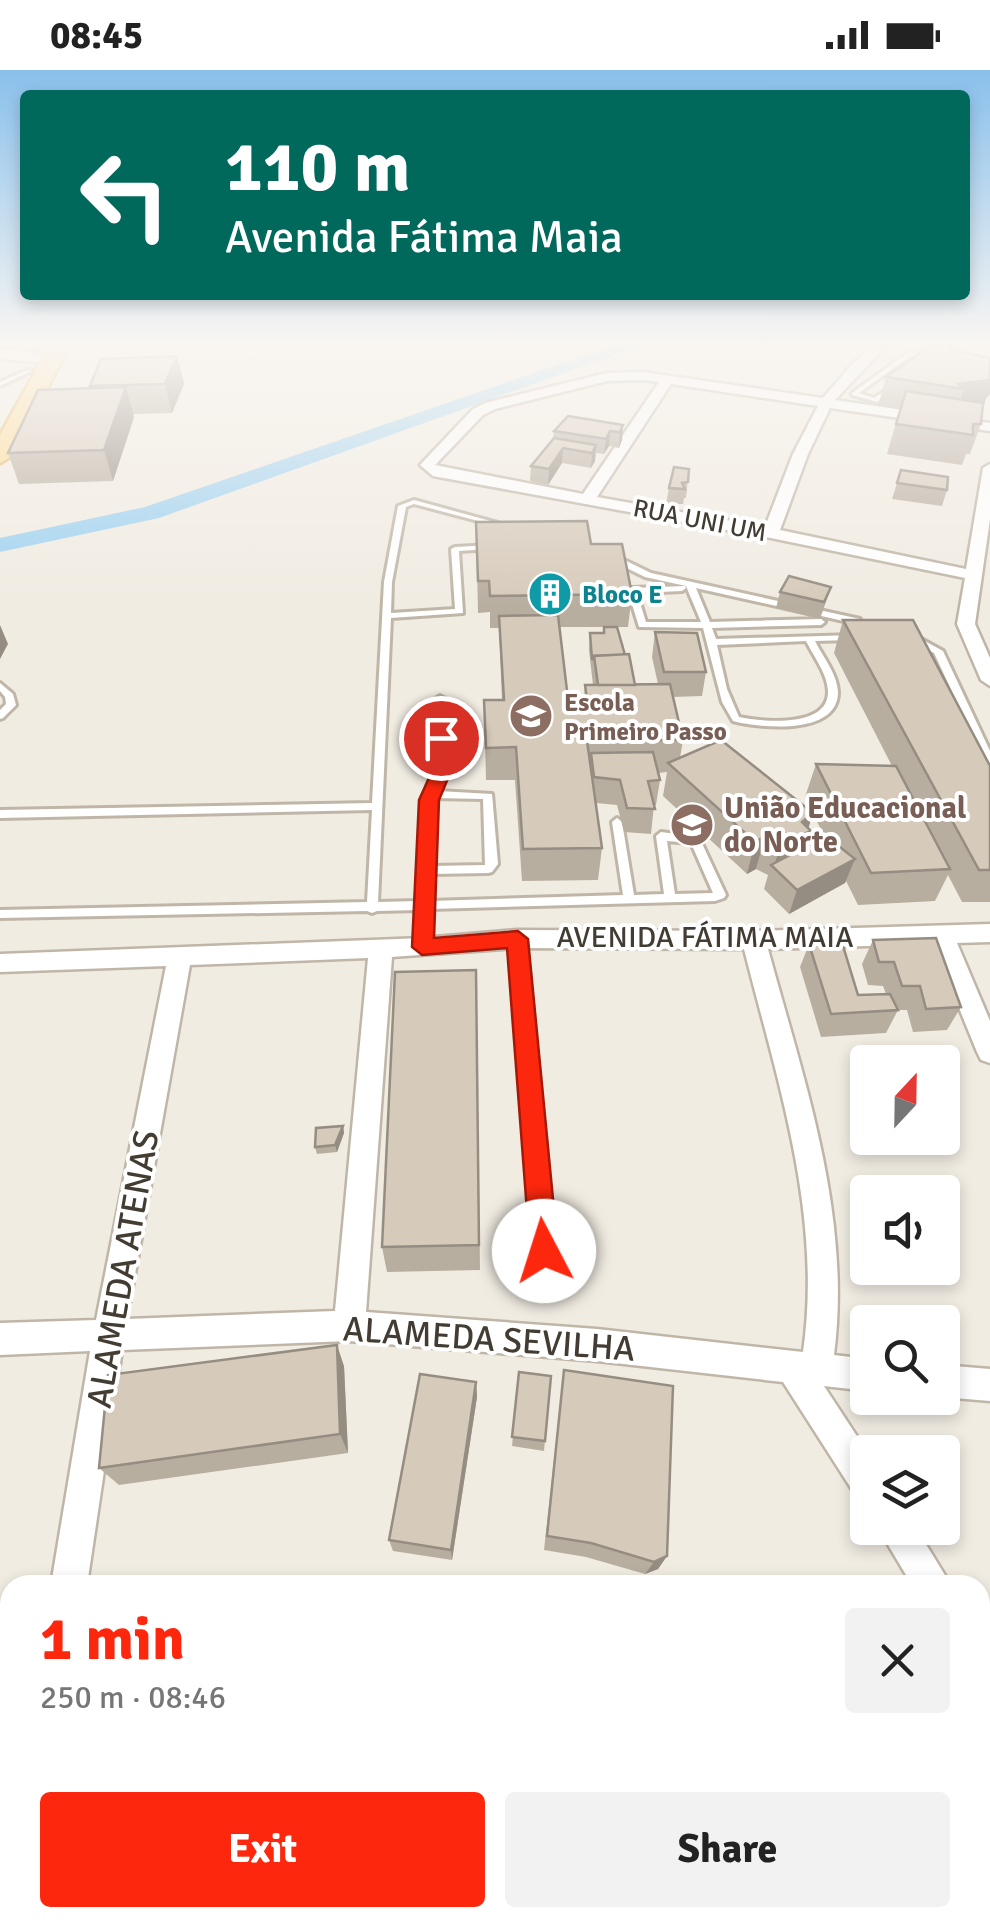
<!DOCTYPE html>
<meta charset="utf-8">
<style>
:root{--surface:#fff;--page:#f2f2f2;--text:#222;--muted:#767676;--accent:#fd270d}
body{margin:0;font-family:Signika,sans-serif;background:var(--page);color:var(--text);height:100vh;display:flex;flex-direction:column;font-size:38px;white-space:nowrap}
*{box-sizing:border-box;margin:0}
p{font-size:32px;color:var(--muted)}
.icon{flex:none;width:55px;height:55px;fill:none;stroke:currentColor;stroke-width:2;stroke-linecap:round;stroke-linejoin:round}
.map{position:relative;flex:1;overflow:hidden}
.drawer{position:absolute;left:0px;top:1505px;width:990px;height:352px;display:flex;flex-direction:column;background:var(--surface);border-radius:30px 30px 0 0;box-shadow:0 5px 15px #0003}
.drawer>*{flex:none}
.hud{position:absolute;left:20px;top:20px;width:950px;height:210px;border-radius:10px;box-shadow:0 5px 15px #0003;background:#00695c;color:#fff;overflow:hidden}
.needle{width:65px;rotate:22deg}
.fabs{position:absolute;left:850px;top:975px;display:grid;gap:20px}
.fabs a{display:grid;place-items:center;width:110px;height:110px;border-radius:10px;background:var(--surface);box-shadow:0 5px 15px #0003;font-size:50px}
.pin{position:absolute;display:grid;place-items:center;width:85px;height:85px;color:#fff;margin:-42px;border:5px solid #fff;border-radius:50%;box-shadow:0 2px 10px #0007}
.me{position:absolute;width:110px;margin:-55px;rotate:355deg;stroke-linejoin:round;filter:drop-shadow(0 0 8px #0008)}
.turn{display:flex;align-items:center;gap:35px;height:210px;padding:0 40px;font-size:45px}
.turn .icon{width:130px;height:130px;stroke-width:2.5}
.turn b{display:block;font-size:70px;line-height:85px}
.round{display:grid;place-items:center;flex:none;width:105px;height:105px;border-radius:10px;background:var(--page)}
.summary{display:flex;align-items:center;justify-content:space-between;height:170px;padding:0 40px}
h1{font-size:60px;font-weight:800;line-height:75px;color:var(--accent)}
.cta{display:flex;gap:20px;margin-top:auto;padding:20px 40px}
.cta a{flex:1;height:115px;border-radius:10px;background:var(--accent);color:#fff;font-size:40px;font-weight:800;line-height:115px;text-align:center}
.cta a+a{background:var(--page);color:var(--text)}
.status{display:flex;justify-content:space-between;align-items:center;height:70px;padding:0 50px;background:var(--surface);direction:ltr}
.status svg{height:28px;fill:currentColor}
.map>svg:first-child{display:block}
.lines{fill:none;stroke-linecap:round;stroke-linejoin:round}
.river{fill:#9cd1f1;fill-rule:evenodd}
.service-casing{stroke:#c0b6a8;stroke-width:6}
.minor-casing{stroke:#c0b6a8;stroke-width:5}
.tertiary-casing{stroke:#c0b6a8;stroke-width:5}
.primary-casing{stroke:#e5b65c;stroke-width:5}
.service{fill:#fff;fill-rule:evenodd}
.minor{fill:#fff;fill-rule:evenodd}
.tertiary{fill:#fff;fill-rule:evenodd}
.primary{fill:#ffda8d;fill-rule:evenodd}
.wall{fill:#b8aea0}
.shaded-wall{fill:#968d82}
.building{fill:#d6caba;stroke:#968d82;stroke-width:2.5}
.route{fill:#fd270d;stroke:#a41908;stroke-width:2.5}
.labels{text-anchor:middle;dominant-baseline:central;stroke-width:8;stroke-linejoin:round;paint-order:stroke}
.far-street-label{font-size:25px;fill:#433c33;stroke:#fff}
.far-culture-label{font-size:25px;font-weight:bold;fill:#0d838f;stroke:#fff;text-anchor:start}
.far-education-label{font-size:25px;font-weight:bold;fill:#785e54;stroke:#fff;text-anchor:start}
.education-label{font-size:30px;font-weight:bold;fill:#785e54;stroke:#fff;text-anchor:start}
.street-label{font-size:30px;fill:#433c33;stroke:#fff}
.near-street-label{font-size:35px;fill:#433c33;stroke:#fff}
</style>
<div class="status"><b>08:45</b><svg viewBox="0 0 49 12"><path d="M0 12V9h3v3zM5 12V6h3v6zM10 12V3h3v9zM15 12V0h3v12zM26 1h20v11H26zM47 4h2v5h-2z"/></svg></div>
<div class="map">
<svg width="990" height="1857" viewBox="0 0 990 1857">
<rect width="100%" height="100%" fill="#f1ece2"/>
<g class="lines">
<!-- river -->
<polygon class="river" points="615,275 642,275 159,448 0,482 0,468 145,437"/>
<defs>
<g id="service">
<polygon points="909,282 937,289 934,291 910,286 859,323 874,328 891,317 895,317 895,319 877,332 852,325 852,323"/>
<polygon points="27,300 32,301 0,316 0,312"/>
<path d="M414 430 505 455 501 457 414 434 406 437 392 512 391 543 455 539 451 479 455 477 491 475 495 477 491 479 459 481 463 543 391 548 378 832 419 831 424 730 437 701 435 629 440 626 445 629 447 701 438 721 492 724 498 794 492 802 488 803 432 804 431 831 623 825 612 752 617 748 622 752 634 825 664 824 656 766 661 762 699 767 726 825 724 828 715 831 430 839 429 877 423 882 417 877 419 840 377 841 372 843 367 841 0 848V840L367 832 372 740 0 748V740L372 733 384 512 398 436ZM435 728 483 729 485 795 432 796ZM667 771 691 773 713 823 675 824Z"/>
<path d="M608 485H614L651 503 860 549V553L857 554 696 518 710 552 821 549 825 552 821 555 712 558 716 569 855 565V569L852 570 815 571C823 587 838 605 838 623 837 666 759 658 733 651L722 632 703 558 639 557 628 521 632 518 685 516 686 518 682 521 637 523 646 552H701L686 516 645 507 608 489ZM806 571C814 587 828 605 828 622 828 658 763 652 739 647L727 619 717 575Z"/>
<polygon points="912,564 943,581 990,681 990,695 985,692 934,583 909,569 909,565"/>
<polygon points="0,613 13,624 16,635 3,648 0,649 0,640 6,634 5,627 0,621"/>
<polygon points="517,865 523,869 551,1181 549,1186 544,1188 539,1186 537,1181 511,869"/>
</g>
<g id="minor">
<path d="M874 275H887L835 330 990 353V361L830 338 808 384 780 460 966 499 983 398 990 394V449L975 554 990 588V616L981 610 957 554 965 508 771 468 433 406 420 395 473 339 485 333 607 303 643 302 823 328 854 292ZM643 310 659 312 583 424 435 395 483 345 495 339 607 311ZM671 314 818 336 793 384 765 457 597 427Z"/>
<path d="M990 854V872L957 873 990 951V993L981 990 977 982 933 874 768 879C804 1011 852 1146 834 1285L868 1289V1321L824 1316 868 1383V1431L856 1426 783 1312 597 1291 349 1271 122 1280 87 1515H51L90 1281 0 1285V1253L96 1250 166 896 0 902V884L423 868 517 860 754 861ZM517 878 744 879C777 1010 823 1145 803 1282L597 1259 366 1242 392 887ZM368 888 335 1241 127 1249 190 895Z"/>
<polygon points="942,1295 990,1299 990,1331 942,1327"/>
<polygon points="878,1458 916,1458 951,1515 912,1515"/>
<polygon points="980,1570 990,1574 990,1624 980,1620"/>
<polygon points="10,1827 10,1848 32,1848 31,1857 0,1857 0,1831"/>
</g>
<polygon id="tertiary" points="0,279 37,282 45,287 37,292 0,289"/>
<polygon id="primary" points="50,275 70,275 12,386 0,393 0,365"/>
</defs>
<!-- service casing -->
<use href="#service" class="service-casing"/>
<!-- minor casing -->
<use href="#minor" class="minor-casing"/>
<!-- tertiary casing -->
<use href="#tertiary" class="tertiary-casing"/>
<!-- primary casing -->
<use href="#primary" class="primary-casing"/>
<!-- service -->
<use href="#service" class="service"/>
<!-- minor -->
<use href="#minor" class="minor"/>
<!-- tertiary -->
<use href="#tertiary" class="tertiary"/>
<!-- primary -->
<use href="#primary" class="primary"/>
</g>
<!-- wall -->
<g class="wall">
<polygon points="932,275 957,275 955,280 986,328 982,339 981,354 970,384 966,384 962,395 887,384 900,339 878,336 886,307"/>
<polygon points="177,286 184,314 172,343 133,344 134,347 113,411 19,414 8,383 90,318 90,316"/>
<polygon points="623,355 622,370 619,378 609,376 604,384 596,383 595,391 591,398 562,393 548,415 530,411 531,396 553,369 554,361"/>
<polygon points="689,399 686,428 684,428 683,434 666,434 669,418"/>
<polygon points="901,400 947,420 942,436 892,429"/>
<polygon points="476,452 591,474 632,524 628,557 559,557 568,629 584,629 585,615 593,615 589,580 590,563 603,563 604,557 635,615 658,614 652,587 655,562 706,602 702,626 673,627 683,670 680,688 813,743 808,758 811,761 806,776 824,766 805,727 816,694 892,696 834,583 843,550 990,696 990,832 962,832 948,805 935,831 858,835 846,811 845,813 789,844 764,819 768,805 756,799 747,804 663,726 667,702 658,703 660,710 656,735 654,735 651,764 624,762 617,735 596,733 602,778 598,810 522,811 515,710 486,710 484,630 502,630 499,558 490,558 490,542 478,543"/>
<polygon points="831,517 820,549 776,538 780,522"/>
<polygon points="873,870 961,937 947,960 913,962 907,940 898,940 886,963 821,967 800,897 809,874 858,925 886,924 883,916 868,915 862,894"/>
<polygon points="476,900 480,1200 387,1202 382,1177"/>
<polygon points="343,1056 344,1063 337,1082 317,1084 315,1077"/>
<polygon points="344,1296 348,1383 119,1415 99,1398"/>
<polygon points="564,1300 667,1486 658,1499 645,1504 586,1487 544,1480"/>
<polygon points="519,1302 551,1306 544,1381 512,1376"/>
<polygon points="476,1312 477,1327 452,1490 393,1481 389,1470"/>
<rect x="662" y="1848" width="38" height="9"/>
</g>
<!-- shaded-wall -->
<g class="shaded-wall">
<polygon points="177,286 184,314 172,343 165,314"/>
<polygon points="990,304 990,325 986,328 983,339 956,342 964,319 958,314"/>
<polygon points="126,317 134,347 113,411 104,380"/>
<polygon points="623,355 622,370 619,378 620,362"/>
<polygon points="610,361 609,376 604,384 606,369"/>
<polygon points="596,375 595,391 591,398 592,383"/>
<polygon points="563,378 562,393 548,415 549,399"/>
<polygon points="0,555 8,574 0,589"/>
<polygon points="813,743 807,763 811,761 800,794 774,797 780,775 802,752"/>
<polygon points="765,766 756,799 747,804 755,772"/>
<polygon points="855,789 845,813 789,844 797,820"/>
<polygon points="343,1056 344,1063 337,1082 335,1075"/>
<polygon points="337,1275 344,1296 348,1383 340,1364"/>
<polygon points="476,1312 477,1327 452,1490 451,1480"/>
<polygon points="667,1486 658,1499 645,1504 654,1492"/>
<polygon points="136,1848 158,1848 157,1857 135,1857"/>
<polygon points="397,1848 402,1848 401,1857 396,1857"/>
</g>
<!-- building -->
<g class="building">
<polygon points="932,275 953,275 949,279 990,288 990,310 958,314 964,319 886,307"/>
<polygon points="177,286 165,314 90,316 101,289"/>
<polygon points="126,317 104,380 8,383 38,320"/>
<polygon points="906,321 983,333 981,354 973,354 973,365 896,354"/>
<polygon points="568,346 623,355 620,362 610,361 606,369 554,361"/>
<polygon points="554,368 596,375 592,383 563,378 549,399 531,396"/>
<polygon points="674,397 689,399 688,412 682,413 685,419 669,418"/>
<polygon points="901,400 948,407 947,420 897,413"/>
<polygon points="587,451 591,474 622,474 632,524 490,526 489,511 478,511 476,452"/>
<polygon points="789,506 831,517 824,532 780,522"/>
<polygon points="558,545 568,629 587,629 585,615 670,614 683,670 587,671 602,778 523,779 516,677 486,678 484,630 504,630 499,546"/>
<polygon points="843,550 913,550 990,696 990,800 979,800"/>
<polygon points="604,557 617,557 625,585 594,586 595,589 592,589 590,563 604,563"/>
<polygon points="655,562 697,563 706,602 664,602"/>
<polygon points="629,584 635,615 598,615 594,586"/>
<polygon points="721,670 813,743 802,752 811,761 780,775 765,766 755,772 668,693"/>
<polygon points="653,682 660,710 648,711 655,739 627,738 620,710 594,707 591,683"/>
<polygon points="816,694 896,696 950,799 871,803"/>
<polygon points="826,766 855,789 797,820 771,795"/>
<polygon points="936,868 961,937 926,939 920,916 902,916 894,892 879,892 873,870"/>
<polygon points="809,874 843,876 858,925 890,924 898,940 831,944"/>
<polygon points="476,900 479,1175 382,1177 395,902"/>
<polygon points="343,1056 335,1075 315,1077 316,1058"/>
<polygon points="337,1275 340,1364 99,1398 108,1305"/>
<polygon points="564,1300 673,1316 667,1486 654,1492 591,1473 547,1466"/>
<polygon points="519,1302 551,1306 545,1371 512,1367"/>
<polygon points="420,1304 476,1312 451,1480 389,1470"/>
<polygon points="27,1848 136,1848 135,1857 26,1857"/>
<polygon points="194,1848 397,1848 396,1857 192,1857"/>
<polygon points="468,1848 607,1848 606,1857 467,1857"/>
<polygon points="668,1848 700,1848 700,1857 667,1857"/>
</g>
<!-- sky -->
<linearGradient id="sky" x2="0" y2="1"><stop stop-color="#89c0ec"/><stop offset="0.51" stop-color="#f9f6f2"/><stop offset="1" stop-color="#f9f6f2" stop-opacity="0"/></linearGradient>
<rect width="990" height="535" fill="url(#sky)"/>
<!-- route -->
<polygon class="route" points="441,662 450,668 451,701 439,730 434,868 518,861 528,869 558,1181 554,1190 544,1194 534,1190 530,1181 507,878 422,885 412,877 419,730 432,701 432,668"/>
<!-- icons -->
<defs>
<symbol id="building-disc" viewBox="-11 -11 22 22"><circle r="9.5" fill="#0f9aa8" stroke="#fff"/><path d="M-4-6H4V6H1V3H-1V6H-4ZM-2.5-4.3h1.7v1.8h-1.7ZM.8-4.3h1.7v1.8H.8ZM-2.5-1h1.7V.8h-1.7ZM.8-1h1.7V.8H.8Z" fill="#fff"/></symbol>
<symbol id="school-disc" viewBox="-11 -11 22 22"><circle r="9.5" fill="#8d6e63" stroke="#fff"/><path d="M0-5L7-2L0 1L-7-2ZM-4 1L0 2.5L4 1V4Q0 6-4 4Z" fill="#fff"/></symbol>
<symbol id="university-disc" viewBox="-11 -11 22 22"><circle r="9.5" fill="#8d6e63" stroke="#fff"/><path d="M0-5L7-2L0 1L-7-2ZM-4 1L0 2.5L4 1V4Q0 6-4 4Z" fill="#fff"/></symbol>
</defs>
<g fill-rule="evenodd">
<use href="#building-disc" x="525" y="499" width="50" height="50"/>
<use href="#school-disc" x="506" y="621" width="50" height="50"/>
<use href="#university-disc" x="667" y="730" width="50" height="50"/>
</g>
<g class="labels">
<!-- far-street labels -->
<g class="far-street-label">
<text transform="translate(700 450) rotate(11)">RUA UNI UM</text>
</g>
<!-- far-culture labels -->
<g class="far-culture-label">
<text x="582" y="524">Bloco E</text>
</g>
<!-- far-education labels -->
<g class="far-education-label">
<text x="564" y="632">Escola<tspan x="564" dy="29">Primeiro Passo</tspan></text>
</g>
<!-- education labels -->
<g class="education-label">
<text x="724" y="738">União Educacional<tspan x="724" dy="34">do Norte</tspan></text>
</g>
<!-- street labels -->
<g class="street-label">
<text x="705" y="867">AVENIDA FÁTIMA MAIA</text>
</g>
<!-- near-street labels -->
<g class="near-street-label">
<text transform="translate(123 1199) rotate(-80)">ALAMEDA ATENAS</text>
<text transform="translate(489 1269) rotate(4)">ALAMEDA SEVILHA</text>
</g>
</g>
</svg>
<div class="fabs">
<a><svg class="needle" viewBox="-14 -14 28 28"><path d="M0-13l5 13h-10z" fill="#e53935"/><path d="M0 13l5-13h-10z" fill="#767676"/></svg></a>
<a><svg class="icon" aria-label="sound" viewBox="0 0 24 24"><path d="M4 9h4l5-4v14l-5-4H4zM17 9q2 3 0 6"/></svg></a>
<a><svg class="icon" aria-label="search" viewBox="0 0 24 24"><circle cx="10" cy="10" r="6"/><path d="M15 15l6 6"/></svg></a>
<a><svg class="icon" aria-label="layers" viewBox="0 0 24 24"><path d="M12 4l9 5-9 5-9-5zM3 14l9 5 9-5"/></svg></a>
</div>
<div class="pin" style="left:441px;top:668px;background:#d93025"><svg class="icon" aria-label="arrive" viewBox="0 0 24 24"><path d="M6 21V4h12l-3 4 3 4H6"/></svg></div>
<svg class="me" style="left:544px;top:1181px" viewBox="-20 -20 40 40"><circle r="19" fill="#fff"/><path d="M0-13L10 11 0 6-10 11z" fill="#fd270d"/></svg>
<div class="hud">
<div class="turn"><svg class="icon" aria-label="left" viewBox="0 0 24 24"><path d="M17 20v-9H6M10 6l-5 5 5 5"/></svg><div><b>110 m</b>Avenida Fátima Maia</div></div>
</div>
<section class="drawer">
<div class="summary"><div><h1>1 min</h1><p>250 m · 08:46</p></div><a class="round"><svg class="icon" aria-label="close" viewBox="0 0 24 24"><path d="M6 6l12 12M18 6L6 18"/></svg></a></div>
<div class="cta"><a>Exit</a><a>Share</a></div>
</section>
</div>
